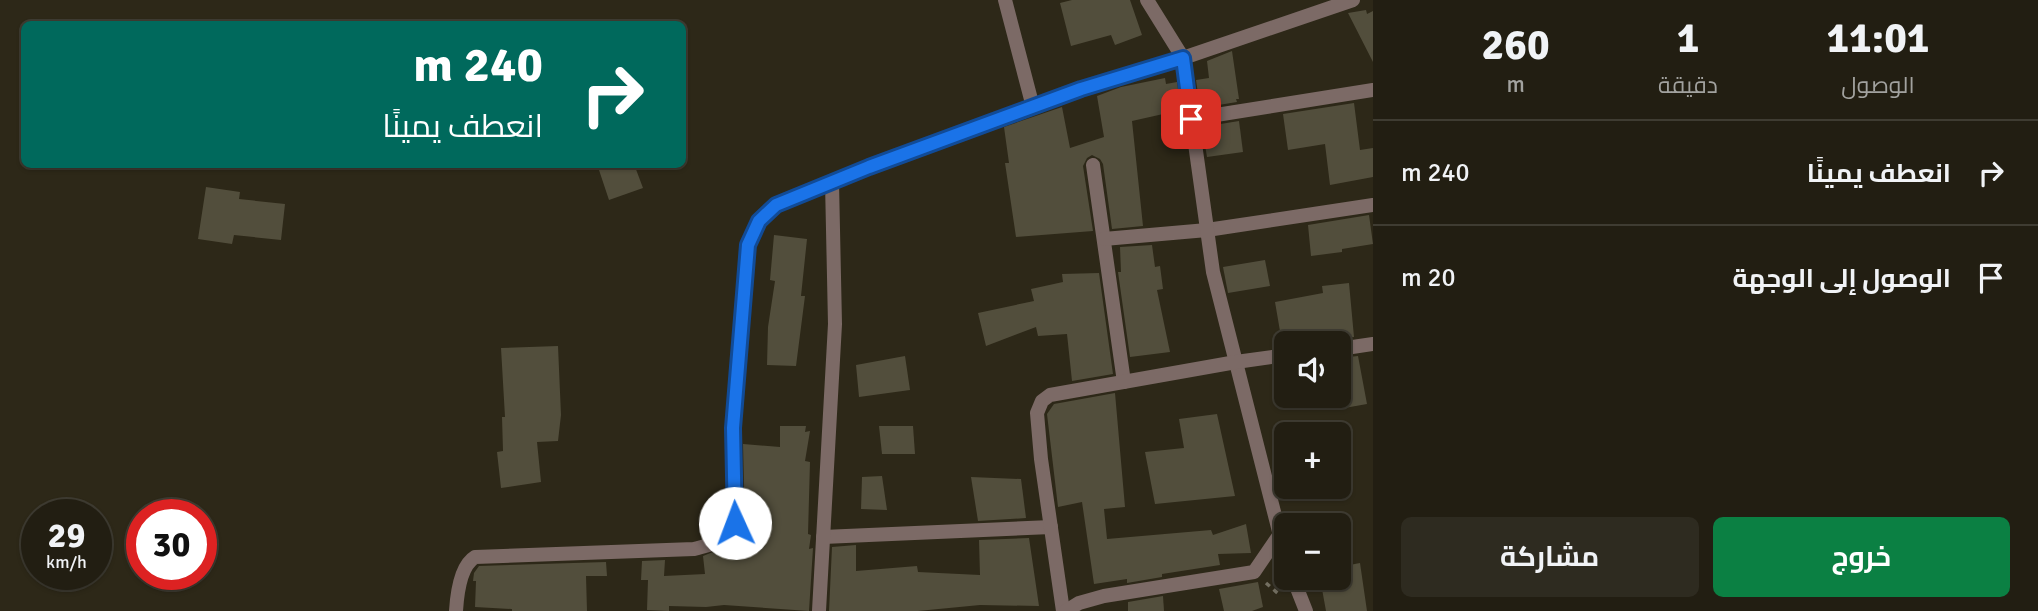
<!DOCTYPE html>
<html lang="ar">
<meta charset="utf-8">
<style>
:root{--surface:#221e12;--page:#2e2b20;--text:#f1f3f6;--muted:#a2a29f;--line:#3f3c32;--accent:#0b8043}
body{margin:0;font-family:Signika,Cairo,sans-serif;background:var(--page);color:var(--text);direction:rtl;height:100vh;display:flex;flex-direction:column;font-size:26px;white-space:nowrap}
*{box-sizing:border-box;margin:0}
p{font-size:23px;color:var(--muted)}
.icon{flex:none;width:38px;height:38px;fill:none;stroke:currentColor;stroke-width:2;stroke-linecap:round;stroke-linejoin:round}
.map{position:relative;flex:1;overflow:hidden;direction:ltr}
.panel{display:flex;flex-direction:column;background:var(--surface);width:665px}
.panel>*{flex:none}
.banner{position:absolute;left:21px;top:21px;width:665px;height:147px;border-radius:10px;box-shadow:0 2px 5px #0004,0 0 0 2px var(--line);direction:rtl;background:#00695c;color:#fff;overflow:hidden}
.controls{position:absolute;left:1274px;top:331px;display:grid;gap:14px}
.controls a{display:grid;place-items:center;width:77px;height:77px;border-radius:10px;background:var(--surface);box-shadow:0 2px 5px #0004,0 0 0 2px var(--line);font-size:35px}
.speed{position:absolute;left:21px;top:499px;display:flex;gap:14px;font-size:35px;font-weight:700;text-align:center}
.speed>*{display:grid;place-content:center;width:91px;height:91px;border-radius:50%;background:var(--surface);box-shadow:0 2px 5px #0004,0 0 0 2px var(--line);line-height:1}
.speed small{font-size:18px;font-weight:400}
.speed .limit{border:10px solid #d22;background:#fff;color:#111}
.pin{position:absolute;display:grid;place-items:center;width:60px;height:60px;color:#fff;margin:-30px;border-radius:14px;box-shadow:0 4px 10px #0006}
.me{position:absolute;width:77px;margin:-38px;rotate:358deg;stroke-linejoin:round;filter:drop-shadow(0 0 5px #0008)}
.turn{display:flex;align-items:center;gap:24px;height:147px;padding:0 28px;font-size:32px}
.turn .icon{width:91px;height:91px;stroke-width:2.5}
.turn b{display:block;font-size:49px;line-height:60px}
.eta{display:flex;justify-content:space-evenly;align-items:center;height:119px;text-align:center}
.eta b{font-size:42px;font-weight:700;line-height:49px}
.action{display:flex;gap:14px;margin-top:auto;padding:14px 28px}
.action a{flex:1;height:80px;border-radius:10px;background:var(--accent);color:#fff;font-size:28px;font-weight:700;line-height:80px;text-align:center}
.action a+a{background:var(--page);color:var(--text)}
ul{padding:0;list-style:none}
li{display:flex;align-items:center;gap:21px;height:105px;padding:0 28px;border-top:2px solid var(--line)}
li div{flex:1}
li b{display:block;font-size:26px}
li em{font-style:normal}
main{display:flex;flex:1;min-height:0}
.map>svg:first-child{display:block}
.building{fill:#524e3c}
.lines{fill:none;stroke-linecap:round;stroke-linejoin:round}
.path{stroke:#736f61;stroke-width:3.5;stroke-dasharray:5 5;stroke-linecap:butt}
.street{stroke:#7c6a66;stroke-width:14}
.route-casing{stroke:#114b97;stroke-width:18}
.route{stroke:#1a73e8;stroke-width:12}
</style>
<main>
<section class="panel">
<div class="eta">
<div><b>11:01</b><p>الوصول</p></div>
<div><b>1</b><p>دقيقة</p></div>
<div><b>260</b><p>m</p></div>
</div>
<ul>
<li><svg class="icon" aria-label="right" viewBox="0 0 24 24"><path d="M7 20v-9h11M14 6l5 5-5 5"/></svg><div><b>انعطف يمينًا</b></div><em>240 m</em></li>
<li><svg class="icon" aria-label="arrive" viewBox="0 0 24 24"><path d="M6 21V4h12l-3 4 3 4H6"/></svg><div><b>الوصول إلى الوجهة</b></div><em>20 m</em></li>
</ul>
<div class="action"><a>خروج</a><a>مشاركة</a></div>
</section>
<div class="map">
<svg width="1373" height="611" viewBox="0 0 1373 611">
<rect width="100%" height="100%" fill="#2d2818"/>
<!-- building -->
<g class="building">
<polygon points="1072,0 1130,0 1142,35 1115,45 1111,35 1071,46 1060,3"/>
<polygon points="1366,10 1367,14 1373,11 1373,62 1348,13"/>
<polygon points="1232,51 1239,99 1236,99 1237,102 1200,108 1196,80 1209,78 1207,61"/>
<polygon points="1165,78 1166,84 1177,82 1181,110 1132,121 1143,226 1112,229 1103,164 1100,159 1092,155 1087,158 1083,166 1093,231 1016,237 1005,163 1009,163 1004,127 1062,107 1070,148 1104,137 1097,96 1121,87"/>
<polygon points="1354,103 1360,150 1373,148 1373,177 1330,185 1325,144 1288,150 1283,114"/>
<polygon points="1239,121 1243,152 1207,157 1202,127"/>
<polygon points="597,164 634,164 643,188 609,200"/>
<polygon points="206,187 240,192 239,199 285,204 281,240 234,235 232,244 198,239"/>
<polygon points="1369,215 1373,244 1342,249 1342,252 1311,256 1308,225"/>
<polygon points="774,235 807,239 801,296 805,296 796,366 767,365 768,327 775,281 770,280"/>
<polygon points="1152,245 1155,267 1160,266 1163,289 1157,290 1170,352 1130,357 1118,272 1121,272 1120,247"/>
<polygon points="1265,260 1270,286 1228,293 1223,267"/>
<polygon points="1099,273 1113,374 1072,381 1067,334 1038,336 1036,327 986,346 978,313 1034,301 1031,289 1063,282 1062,274"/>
<polygon points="1349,283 1354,337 1339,339 1339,329 1327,329 1281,337 1275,302 1323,293 1322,286"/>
<polygon points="558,346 561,415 558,441 537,442 541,482 501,488 497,452 503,451 502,417 505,417 501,348"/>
<polygon points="905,356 910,390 859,397 856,365"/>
<polygon points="1358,356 1367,404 1339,409 1339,358"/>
<polygon points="1115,393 1125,507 1104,509 1107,539 1211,530 1213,535 1246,524 1251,553 1218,554 1220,565 1162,574 1162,577 1127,583 1127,579 1094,584 1082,502 1058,507 1047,414 1054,404"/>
<polygon points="1217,414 1235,496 1155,504 1145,452 1184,448 1179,419"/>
<polygon points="780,426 806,426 805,432 810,431 805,461 810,462 808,534 811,535 809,549 813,548 809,611 724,605 706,607 669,606 669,611 647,610 648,580 641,580 642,561 665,560 664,576 705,574 703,556 740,541 745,523 743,444 780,447"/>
<polygon points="879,426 913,426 915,454 882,454"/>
<polygon points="882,476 887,510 861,509 862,477"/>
<polygon points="971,477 1021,479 1026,518 978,521"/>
<polygon points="1029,538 1039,606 980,605 918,611 829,611 832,547 856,545 856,571 917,566 918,572 980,575 979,540"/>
<polygon points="606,562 607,576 586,576 587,611 512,611 512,609 475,607 476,581 473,581 474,573 479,566"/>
<polygon points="1360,563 1367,611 1326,611 1320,578 1339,578 1339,567"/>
<polygon points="1258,582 1263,607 1252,611 1224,611 1219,589"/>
<polygon points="1163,596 1164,611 1128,611 1128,602"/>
</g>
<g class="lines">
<!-- path -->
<polyline class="path" points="1266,583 1281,596"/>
<!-- street -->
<g class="street">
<polyline points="1005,0 1033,107"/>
<polyline points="1191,119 1373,90"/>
<polyline points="1093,165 1124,382"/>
<polyline points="1104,239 1207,230 1373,205"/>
<polyline points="1339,349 1373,344"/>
<polyline points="823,537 1051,527"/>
<polyline points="1286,559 1213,272 1183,58 1353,0"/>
<polyline points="1293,578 1306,611"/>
<path d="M456 611C457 595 460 566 475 557L694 549C711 544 730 542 735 523L733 428 748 245 759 221 776 205 869 167 1081 89 1183 58 1147 0"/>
<polyline points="819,611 835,324 832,182"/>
<polyline points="1063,611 1041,459 1037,413 1042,401 1050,395 1236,362 1286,355"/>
<polyline points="1066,611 1079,603 1104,596 1254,572 1280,534"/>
</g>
</g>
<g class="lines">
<defs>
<polyline id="route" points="735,523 733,428 748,245 759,221 776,205 869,167 1081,89 1183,58 1191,119"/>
</defs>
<!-- route casing -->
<use href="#route" class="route-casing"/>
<!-- route -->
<use href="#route" class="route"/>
</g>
</svg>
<div class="controls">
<a><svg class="icon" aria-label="sound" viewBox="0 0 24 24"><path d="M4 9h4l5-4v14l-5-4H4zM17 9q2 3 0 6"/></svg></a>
<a>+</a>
<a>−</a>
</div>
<div class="speed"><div>29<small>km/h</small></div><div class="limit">30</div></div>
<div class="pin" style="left:1191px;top:119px;background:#d93025"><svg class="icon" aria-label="arrive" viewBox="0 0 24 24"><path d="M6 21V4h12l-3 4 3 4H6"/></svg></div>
<svg class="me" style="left:735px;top:523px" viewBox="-20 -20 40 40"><circle r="19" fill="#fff"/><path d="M0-13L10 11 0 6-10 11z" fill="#1a73e8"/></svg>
<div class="banner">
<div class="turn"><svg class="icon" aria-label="right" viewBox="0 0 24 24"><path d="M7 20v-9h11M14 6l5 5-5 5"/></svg><div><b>240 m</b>انعطف يمينًا</div></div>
</div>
</div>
</main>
